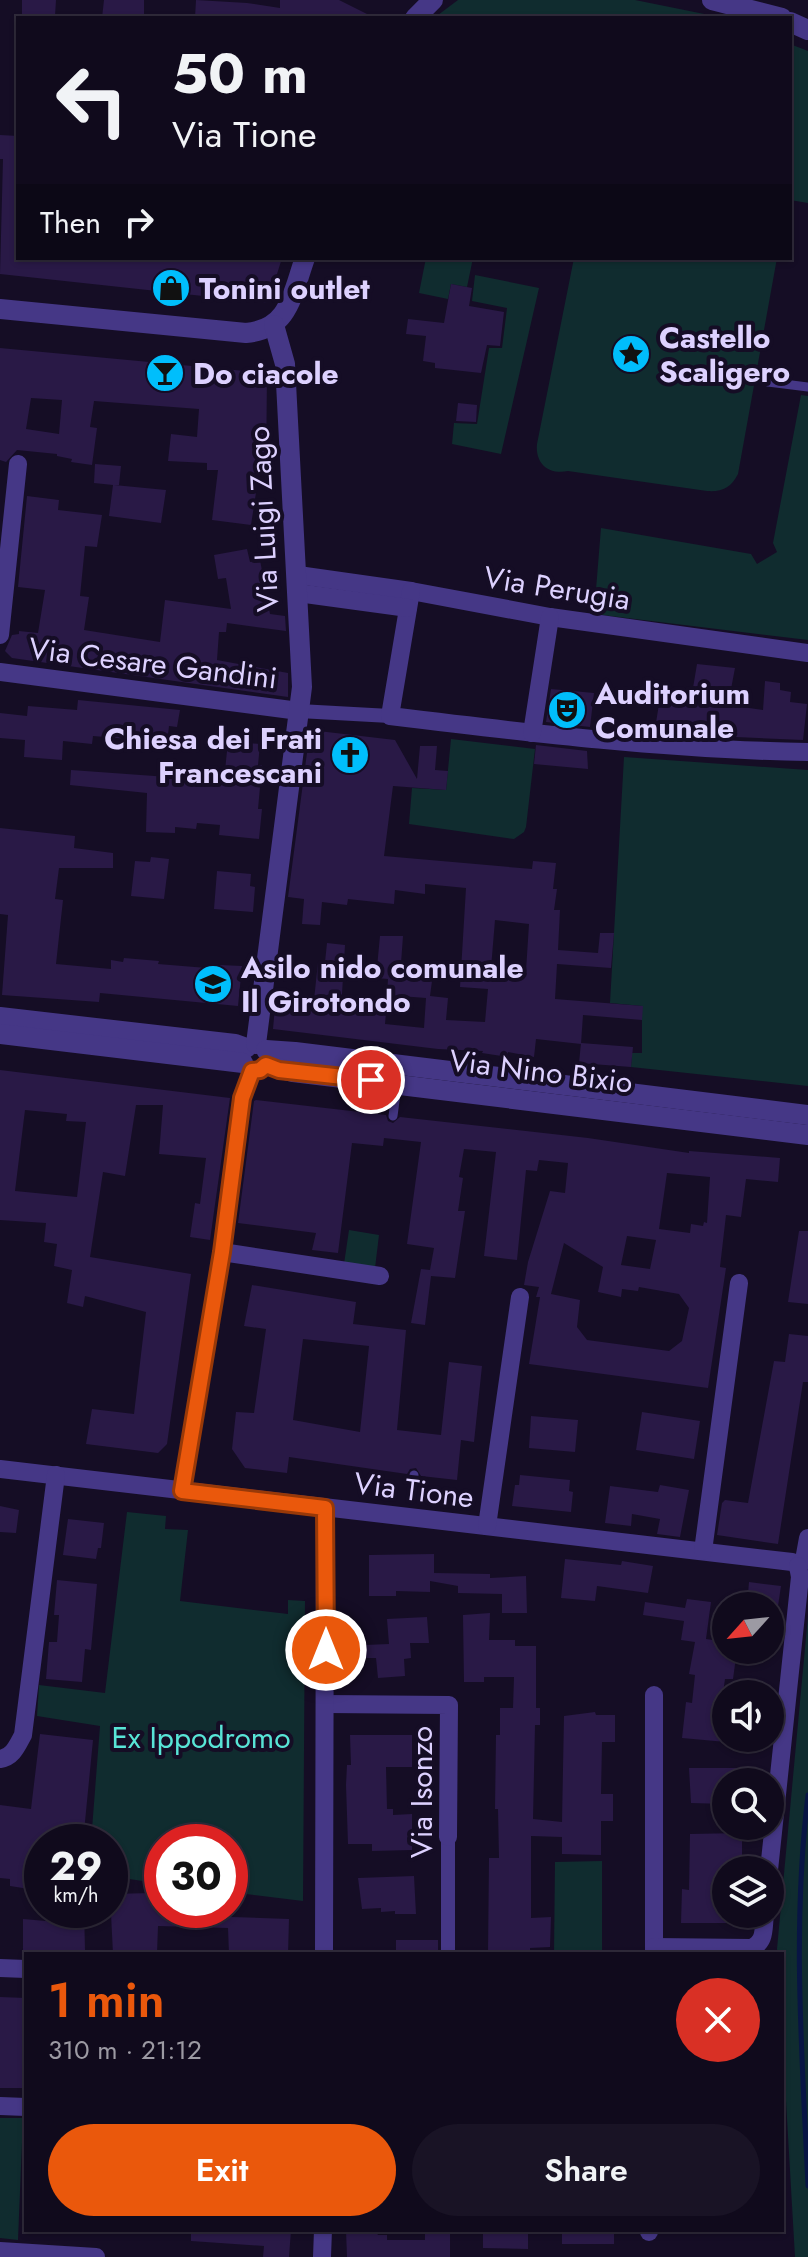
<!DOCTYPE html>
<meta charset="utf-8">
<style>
:root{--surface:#100a1c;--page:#191325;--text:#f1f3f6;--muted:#9c9aa3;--line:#302b3b;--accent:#ea580c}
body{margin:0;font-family:Jost,sans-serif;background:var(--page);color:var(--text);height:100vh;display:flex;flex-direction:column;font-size:30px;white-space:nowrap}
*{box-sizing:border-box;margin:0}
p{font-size:26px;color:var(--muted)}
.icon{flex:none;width:44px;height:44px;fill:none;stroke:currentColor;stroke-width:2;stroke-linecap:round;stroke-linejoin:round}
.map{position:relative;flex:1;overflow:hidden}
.side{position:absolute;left:24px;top:1952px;width:760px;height:280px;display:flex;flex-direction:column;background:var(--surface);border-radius:0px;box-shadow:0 2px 6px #0004,0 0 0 2px var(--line)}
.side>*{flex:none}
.top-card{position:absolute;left:16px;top:16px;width:776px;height:244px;border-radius:0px;box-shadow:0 2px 6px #0004,0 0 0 2px var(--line);background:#100a1c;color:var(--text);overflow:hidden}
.needle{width:52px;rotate:243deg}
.fabs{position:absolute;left:712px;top:1592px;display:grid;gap:16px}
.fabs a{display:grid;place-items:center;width:72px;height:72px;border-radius:50%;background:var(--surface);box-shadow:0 2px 6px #0004,0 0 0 2px var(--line);font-size:40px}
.speed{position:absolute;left:24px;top:1824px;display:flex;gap:16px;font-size:40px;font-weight:700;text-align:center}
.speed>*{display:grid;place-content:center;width:104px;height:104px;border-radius:50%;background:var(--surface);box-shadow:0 2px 6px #0004,0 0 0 2px var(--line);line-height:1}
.speed small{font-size:20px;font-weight:400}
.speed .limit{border:12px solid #d22;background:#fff;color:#111}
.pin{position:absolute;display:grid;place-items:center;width:68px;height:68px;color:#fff;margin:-34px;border:4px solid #fff;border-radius:50%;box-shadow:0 2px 8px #0007}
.me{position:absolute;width:88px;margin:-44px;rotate:0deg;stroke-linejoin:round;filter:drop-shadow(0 0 6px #0008)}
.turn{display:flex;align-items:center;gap:28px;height:168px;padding:0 24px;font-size:36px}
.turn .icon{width:104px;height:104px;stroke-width:2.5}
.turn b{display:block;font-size:56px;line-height:68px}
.then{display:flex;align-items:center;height:76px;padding:0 24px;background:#0003;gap:16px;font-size:30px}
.round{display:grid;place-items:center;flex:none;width:84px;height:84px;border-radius:42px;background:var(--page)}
.overview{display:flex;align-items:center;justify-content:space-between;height:136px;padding:0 24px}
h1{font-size:48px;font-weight:600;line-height:60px;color:var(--accent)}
.action{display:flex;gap:16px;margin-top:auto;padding:16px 24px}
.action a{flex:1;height:92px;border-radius:48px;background:var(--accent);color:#fff;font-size:32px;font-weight:600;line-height:92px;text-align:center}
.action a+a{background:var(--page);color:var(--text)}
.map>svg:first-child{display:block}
.green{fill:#102c2f}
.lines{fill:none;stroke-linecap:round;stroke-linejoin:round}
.stream{stroke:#081544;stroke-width:5}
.building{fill:#291946;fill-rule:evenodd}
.service{stroke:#453786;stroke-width:9}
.pedestrian{stroke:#453786;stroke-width:14}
.minor{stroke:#453786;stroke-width:18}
.tertiary{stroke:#453786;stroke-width:20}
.route-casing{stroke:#983908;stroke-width:20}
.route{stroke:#ea580c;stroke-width:14}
.labels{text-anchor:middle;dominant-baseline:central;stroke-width:8;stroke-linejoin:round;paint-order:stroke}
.poi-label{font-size:30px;font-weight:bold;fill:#ddd1ff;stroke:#150d25;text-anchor:start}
.street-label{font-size:30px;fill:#ddd1ff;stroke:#150d25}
.park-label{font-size:30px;fill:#58e4d6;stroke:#150d25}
</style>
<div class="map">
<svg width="808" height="2257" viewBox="0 0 808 2257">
<rect width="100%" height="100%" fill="#150d25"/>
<!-- green -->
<g class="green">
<polygon points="458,0 635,0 724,18 434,18"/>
<polygon points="790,44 808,51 808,203 790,200"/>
<polygon points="426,258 473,258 467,287 451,284 448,299 419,293"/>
<path d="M574 258H777L738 474C731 488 722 492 707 491L568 471C549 475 535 464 537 444Z"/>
<polygon points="475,275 539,288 501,454 452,444 454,423 477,424 489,348 502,348 507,308 472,301"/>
<polygon points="801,395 808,396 808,640 594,614 601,528 751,554 757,564 777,552 773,543"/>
<polygon points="451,739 535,749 526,827 524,832 514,839 409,824 412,788 446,790"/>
<polygon points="624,757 808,770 808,1086 631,1067 632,1053 642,1053 642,1006 610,1003"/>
<polygon points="349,1230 379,1235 375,1268 344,1264"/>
<polygon points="127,1512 166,1516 165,1529 188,1530 180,1601 288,1614 288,1600 305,1601 303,1901 230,1892 230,1842 162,1842 162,1884 110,1876 110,1842 91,1842 100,1726 37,1716 39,1685 105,1693"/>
<polygon points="808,1616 808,2257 795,2257 782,2032 782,1954 778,1954 777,1949"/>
<polygon points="602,1861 602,1954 554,1954 555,1862"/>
<polygon points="0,2118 23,2118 18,2240 0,2238"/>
</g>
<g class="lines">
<!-- stream -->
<path class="stream" d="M808 1795C792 1927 802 2054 808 2186"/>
</g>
<!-- building -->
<g class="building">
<polygon points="22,0 56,0 55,16 22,15"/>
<polygon points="104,0 144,0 144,18 102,18"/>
<polygon points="196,0 247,3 280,8 280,0 339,0 375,18 256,18 239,15 239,18 195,18"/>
<polygon points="0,135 18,136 18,258 282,258 268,303 0,274 3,159 0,159"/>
<polygon points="451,284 472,288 469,306 504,312 500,346 487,345 481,373 435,368 435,363 423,361 426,336 406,334 408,319 444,323"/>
<path d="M0 348 267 373 266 473H259L251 525 212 520 218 470H207V463L168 461 171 434 197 437 199 409 94 401 90 427 97 428 92 465 71 462 72 459 57 456V454L17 450 6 462 0 460ZM31 398 62 400 59 434 26 429Z"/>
<polygon points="458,403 477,405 476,422 456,421"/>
<polygon points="95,464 121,466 119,485 114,485 166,490 161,523 109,516 113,485 94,483"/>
<polygon points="27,496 59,500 58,510 102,515 97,547 85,546 80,596 89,597 84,630 160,642 165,600 231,609 226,578 218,579 214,555 247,549 250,562 260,560 270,614 285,616 286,631 227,623 226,632 219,632 217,660 288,673 288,697 12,658 5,651 12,635 19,634 19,631 38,633 45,590 18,587"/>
<polygon points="697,664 735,668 728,705 763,710 765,681 780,683 780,690 791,692 790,702 807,704 803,740 713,736 655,729 659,704 669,705 670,698 691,700"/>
<polygon points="551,689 594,693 590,727 546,722"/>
<polygon points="78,700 180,710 177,727 169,726 168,735 130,732 129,739 93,736 92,744 63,741 62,760 24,757 25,740 0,738 0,713 27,716 28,706 77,710"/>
<path d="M310 730 395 740 417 779 420 746H437L435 770 448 771 446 790 393 786 384 856 532 869 533 861 556 863 553 889H557L554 910H560L558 950 598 953 600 933H614L611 968 557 964 555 999 643 1006 642 1020 583 1015 581 1044 536 1039 534 1057 508 1052V1057L482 1053 483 1051 438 1049 273 1029 276 996 314 1000 318 962H325L327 943 345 945 341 1010 386 1013 385 1024 424 1028 426 998 387 995 388 979 376 978 380 936H403L400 977 432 981 430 996 448 998 446 1020 485 1022 488 989 460 987 466 888 425 884V894L395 890 394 904 348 899 347 905 322 902 320 925 302 924 304 899 288 897ZM495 920 529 924 526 971 491 968Z"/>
<polygon points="228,741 260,744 258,765 262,765 258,809 262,809 259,839 219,835 220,825 197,823 196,829 175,827 175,833 146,832 147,793 70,785 71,770 224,781"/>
<polygon points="536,745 587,751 588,769 534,764"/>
<polygon points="0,828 75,836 74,848 113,853 113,868 59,868 55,899 63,900 56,964 111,969 111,960 123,962 124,958 159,961 158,964 219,969 220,965 242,966 238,1006 100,993 99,1002 2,995 8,915 0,914"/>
<polygon points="151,857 169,859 164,899 131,896 135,861 150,862"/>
<polygon points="217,871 251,874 250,886 255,887 253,912 214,909"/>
<polygon points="581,1043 633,1047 631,1067 579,1063"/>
<path d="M0 1070 230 1098 210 1240 190 1237 195 1203 200 1204 206 1158 159 1154 163 1105H136L125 1176 103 1172 90 1257 191 1274 167 1444 158 1453 86 1444 92 1409 134 1414 146 1312 85 1296 83 1307 67 1303 72 1270 54 1266 57 1244 44 1242 46 1223 0 1220ZM25 1110 67 1114 66 1121 86 1122 77 1197 15 1191Z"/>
<path d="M256 1100 386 1115 388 1121 393 1123 400 1117 588 1138 689 1153V1151L780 1158 778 1182 746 1179 741 1217 726 1215 720 1267 726 1268 708 1388 529 1364 540 1297H536L539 1287 524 1285 528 1262 550 1191 565 1193 568 1163 539 1160 537 1171 526 1170 517 1260 484 1256 496 1152 464 1149 459 1177 463 1178 458 1211H465L455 1278 431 1276 425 1325 411 1323 421 1269 430 1270 434 1248 407 1244 421 1142 384 1138 383 1146 352 1143 338 1253 312 1250 316 1233 238 1223 254 1101ZM667 1173 710 1177 707 1223 704 1222 703 1226 691 1224 690 1233 659 1229ZM627 1236 656 1240 650 1269 621 1265ZM564 1243 603 1267 598 1292 621 1297 622 1289 638 1291 639 1287 679 1294 689 1308 682 1341 669 1351 587 1340 577 1327 580 1300 551 1294Z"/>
<polygon points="799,1231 808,1231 808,1304 788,1302"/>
<path d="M252 1285 356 1302 353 1324 406 1330 397 1430 441 1435 449 1362 482 1366 474 1442 461 1440 457 1480 421 1476 416 1468 410 1469 407 1474 289 1457 287 1473 245 1468 232 1449 236 1412 254 1413 266 1329 244 1326ZM303 1339 369 1346 360 1432 293 1420Z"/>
<polygon points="789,1334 808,1336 808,1382 803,1382 778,1544 717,1535 722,1503 725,1500 748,1503 774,1361 785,1362"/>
<polygon points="642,1412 700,1421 694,1459 636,1450"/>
<polygon points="531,1416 578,1420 575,1452 529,1448"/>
<polygon points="520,1475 570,1480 569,1491 573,1492 571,1512 512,1506 515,1485 519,1485"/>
<polygon points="660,1485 689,1490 680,1537 657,1534 660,1519 632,1514 631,1526 605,1523 610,1486 658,1492"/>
<polygon points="0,1506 19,1510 16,1533 0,1532"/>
<polygon points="68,1519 104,1523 101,1548 98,1548 96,1559 63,1555"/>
<polygon points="434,1554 434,1573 490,1574 490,1578 526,1576 527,1613 502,1613 502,1594 458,1593 458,1586 430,1581 430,1592 396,1591 396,1596 369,1596 369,1555"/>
<polygon points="565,1559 621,1565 622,1561 653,1566 648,1593 597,1586 595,1601 561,1598"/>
<polygon points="57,1580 97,1584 91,1650 85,1649 82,1682 46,1679 49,1642 57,1642 59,1615 54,1615"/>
<polygon points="749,1582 781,1586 778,1606 747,1606"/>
<polygon points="687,1599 711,1602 706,1639 726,1642 726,1650 737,1650 733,1679 725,1679 721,1707 726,1708 726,1742 682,1738 686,1702 692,1703 695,1675 689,1674 695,1642 681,1640 684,1621 643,1615 645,1602 685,1608"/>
<polygon points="490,1613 489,1640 515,1640 515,1646 536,1646 536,1708 540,1708 540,1725 535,1725 533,1819 562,1822 564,1716 595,1712 596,1715 615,1715 615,1742 602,1742 601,1794 613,1794 613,1821 601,1821 601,1855 562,1854 562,1837 531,1836 531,1918 551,1917 550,1947 530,1948 530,1954 488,1954 489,1858 499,1858 498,1809 495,1809 496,1735 500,1735 500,1708 513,1708 514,1677 484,1677 484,1682 464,1682 463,1615"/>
<polygon points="427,1617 429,1643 410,1643 411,1658 404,1659 405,1676 378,1678 376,1658 366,1658 365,1645 389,1644 387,1619"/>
<polygon points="40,1734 93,1740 83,1842 42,1842 42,1891 10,1886 10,1879 0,1878 0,1805 31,1809"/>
<polygon points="350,1735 412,1735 412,1767 386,1767 387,1809 393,1809 393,1815 412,1814 412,1850 372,1851 372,1844 348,1844 346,1785 347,1765 351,1765"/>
<polygon points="689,1768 748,1768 748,1782 726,1782 726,1804 691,1803"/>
<polygon points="742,1833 742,1866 726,1867 726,1923 681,1923 682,1889 689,1890 690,1834"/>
<polygon points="414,1876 416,1914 395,1914 395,1911 381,1912 381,1908 362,1909 358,1878"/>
<polygon points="153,1893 154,1910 231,1910 231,1917 289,1919 288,1954 229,1954 228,1928 158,1926 157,1954 113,1954 110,1894"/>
<polygon points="56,1910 84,1910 85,1950 23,1950 23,1919 57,1922"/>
<rect x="396" y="1940" width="42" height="14"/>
<polygon points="0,1997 26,1998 25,2088 0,2088"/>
<polygon points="191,2230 291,2230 289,2257 263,2257 264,2246 191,2241"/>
<polygon points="346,2230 375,2230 378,2235 387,2235 387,2240 425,2240 425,2232 450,2232 450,2257 347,2257"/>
<polygon points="483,2230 528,2230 528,2249 483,2248"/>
<rect x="562" y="2230" width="52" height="14"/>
</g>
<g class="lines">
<!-- service -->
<g class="service">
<polyline points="768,382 808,387"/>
<polyline points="393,1116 397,1086"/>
<polyline points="413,1484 414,1475"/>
</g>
<!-- pedestrian -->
<g class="pedestrian">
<polyline points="299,711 390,716"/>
<polyline points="448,1954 448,1837"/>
</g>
<!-- minor -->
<g class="minor">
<polyline points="298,575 411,591 550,617 808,653"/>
<path d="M411 591 390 716C529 733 669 750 808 752"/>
<polyline points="298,593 408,608"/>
<polyline points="0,635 18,464"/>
<polyline points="0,672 299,711"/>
<polyline points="532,733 550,617"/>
<polyline points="222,1252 380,1276"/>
<polyline points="0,1469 792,1562 798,1566"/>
<polyline points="182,1491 222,1252 242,1098 252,1071"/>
<polyline points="487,1526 520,1297"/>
<polyline points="703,1551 739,1283"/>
<polyline points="798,1566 804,1560 808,1538"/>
<polyline points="654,1695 654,1954"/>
<polyline points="326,1704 449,1705 448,1837"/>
<path d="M0 1759C13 1757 17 1746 23 1735L56 1475"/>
<polyline points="769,1870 800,1577 798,1566"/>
<path d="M654 1947 751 1948C766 1942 763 1929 765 1914"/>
<polyline points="324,1954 325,1508"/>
<polyline points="0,1968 26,1969"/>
<polyline points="0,2106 26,2107"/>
<polyline points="649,2232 649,2230"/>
<polyline points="0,2251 96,2257"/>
<polyline points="322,2257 323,2230"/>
</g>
<!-- tertiary -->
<g class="tertiary">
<polyline points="712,0 782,18"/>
<polyline points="415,18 433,0"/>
<polyline points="790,22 808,30"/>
<path d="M0 309 246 333C290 329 292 294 305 258"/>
<polyline points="0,1017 235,1044 246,1048"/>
<polyline points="0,1034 243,1063"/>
<polyline points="256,1044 302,687 285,364 274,325"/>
<polyline points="266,1050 295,1052 808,1115"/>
<polyline points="266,1065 293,1072 808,1135"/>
</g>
</g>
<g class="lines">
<defs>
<polyline id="route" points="326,1650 325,1508 182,1491 222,1252 242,1098 252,1071 260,1070 266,1065 279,1070 371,1080"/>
</defs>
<!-- route casing -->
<use href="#route" class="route-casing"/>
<!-- route -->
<use href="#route" class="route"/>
</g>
<!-- icons -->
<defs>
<symbol id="shop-disc" viewBox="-11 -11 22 22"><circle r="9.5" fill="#00befc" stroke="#150d25"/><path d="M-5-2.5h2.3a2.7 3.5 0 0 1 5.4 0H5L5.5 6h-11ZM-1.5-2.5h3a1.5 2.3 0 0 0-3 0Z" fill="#111"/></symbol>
<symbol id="sight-disc" viewBox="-11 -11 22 22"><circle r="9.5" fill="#00befc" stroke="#150d25"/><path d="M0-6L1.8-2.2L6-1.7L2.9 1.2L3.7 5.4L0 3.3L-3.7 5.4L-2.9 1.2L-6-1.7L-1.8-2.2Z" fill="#111"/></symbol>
<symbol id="bar-disc" viewBox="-11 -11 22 22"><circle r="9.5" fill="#00befc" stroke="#150d25"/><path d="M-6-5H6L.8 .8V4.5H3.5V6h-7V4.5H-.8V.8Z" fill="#111"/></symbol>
<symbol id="theatre-disc" viewBox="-11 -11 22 22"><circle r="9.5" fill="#00befc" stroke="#150d25"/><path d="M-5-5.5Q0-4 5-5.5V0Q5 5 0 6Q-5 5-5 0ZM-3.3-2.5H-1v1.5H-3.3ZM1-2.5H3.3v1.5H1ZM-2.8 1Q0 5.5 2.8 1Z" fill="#111"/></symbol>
<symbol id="church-disc" viewBox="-11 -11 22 22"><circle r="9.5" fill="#00befc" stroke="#150d25"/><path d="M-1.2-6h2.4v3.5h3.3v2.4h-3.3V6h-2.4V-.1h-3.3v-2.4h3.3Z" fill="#111"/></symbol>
<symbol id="school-disc" viewBox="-11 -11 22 22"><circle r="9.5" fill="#00befc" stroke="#150d25"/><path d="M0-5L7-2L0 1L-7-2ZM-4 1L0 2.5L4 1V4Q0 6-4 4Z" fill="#111"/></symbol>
</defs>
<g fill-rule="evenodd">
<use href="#shop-disc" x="149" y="266" width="44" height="44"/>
<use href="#sight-disc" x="609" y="332" width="44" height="44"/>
<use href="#bar-disc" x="143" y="351" width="44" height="44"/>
<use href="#theatre-disc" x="545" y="688" width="44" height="44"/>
<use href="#church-disc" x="328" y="733" width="44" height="44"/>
<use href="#school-disc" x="191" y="962" width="44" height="44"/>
</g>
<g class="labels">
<!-- poi labels -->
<g class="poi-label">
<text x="199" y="288">Tonini outlet</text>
<text x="659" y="337">Castello<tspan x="659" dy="34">Scaligero</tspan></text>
<text x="193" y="373">Do ciacole</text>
<text x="595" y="693">Auditorium<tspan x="595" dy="34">Comunale</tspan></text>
<text x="322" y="738" text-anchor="end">Chiesa dei Frati<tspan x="322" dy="34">Francescani</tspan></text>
<text x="241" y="967">Asilo nido comunale<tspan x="241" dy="34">Il Girotondo</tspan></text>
</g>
<!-- street labels -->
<g class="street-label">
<text transform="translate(263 519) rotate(-93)">Via Luigi Zago</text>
<text transform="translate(557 588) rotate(9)">Via Perugia</text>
<text transform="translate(153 663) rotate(7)">Via Cesare Gandini</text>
<text transform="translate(541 1071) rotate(7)">Via Nino Bixio</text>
<text transform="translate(414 1490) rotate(7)">Via Tione</text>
<text transform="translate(421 1792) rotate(-90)">Via Isonzo</text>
</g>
<!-- park labels -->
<g class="park-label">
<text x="201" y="1737">Ex Ippodromo</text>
</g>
</g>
</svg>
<div class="fabs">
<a><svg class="needle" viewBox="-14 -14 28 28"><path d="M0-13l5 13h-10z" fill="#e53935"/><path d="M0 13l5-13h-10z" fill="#9c9aa3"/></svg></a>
<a><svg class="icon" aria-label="sound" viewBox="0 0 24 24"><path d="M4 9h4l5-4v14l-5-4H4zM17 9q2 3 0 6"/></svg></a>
<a><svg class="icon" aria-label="search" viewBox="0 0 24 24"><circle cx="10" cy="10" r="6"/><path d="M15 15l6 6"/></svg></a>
<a><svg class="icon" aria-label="layers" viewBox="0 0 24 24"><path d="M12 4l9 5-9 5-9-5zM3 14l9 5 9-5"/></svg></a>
</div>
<div class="speed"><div>29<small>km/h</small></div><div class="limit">30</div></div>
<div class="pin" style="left:371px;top:1080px;background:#d93025"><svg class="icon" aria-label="arrive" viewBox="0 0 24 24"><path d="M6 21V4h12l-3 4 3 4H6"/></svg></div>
<svg class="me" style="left:326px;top:1650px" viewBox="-20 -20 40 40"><circle r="17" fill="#ea580c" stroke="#fff" stroke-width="3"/><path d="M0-11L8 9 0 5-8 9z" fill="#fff"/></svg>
<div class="top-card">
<div class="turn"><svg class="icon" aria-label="left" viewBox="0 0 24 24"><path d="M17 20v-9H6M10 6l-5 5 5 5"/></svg><div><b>50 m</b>Via Tione</div></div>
<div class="then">Then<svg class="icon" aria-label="right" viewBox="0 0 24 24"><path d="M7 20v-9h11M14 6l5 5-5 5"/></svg></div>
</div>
<section class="side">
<div class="overview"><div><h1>1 min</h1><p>310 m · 21:12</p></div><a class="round" style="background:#d93025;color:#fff"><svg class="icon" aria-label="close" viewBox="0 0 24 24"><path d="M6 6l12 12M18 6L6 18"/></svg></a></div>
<div class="action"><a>Exit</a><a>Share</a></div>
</section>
</div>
